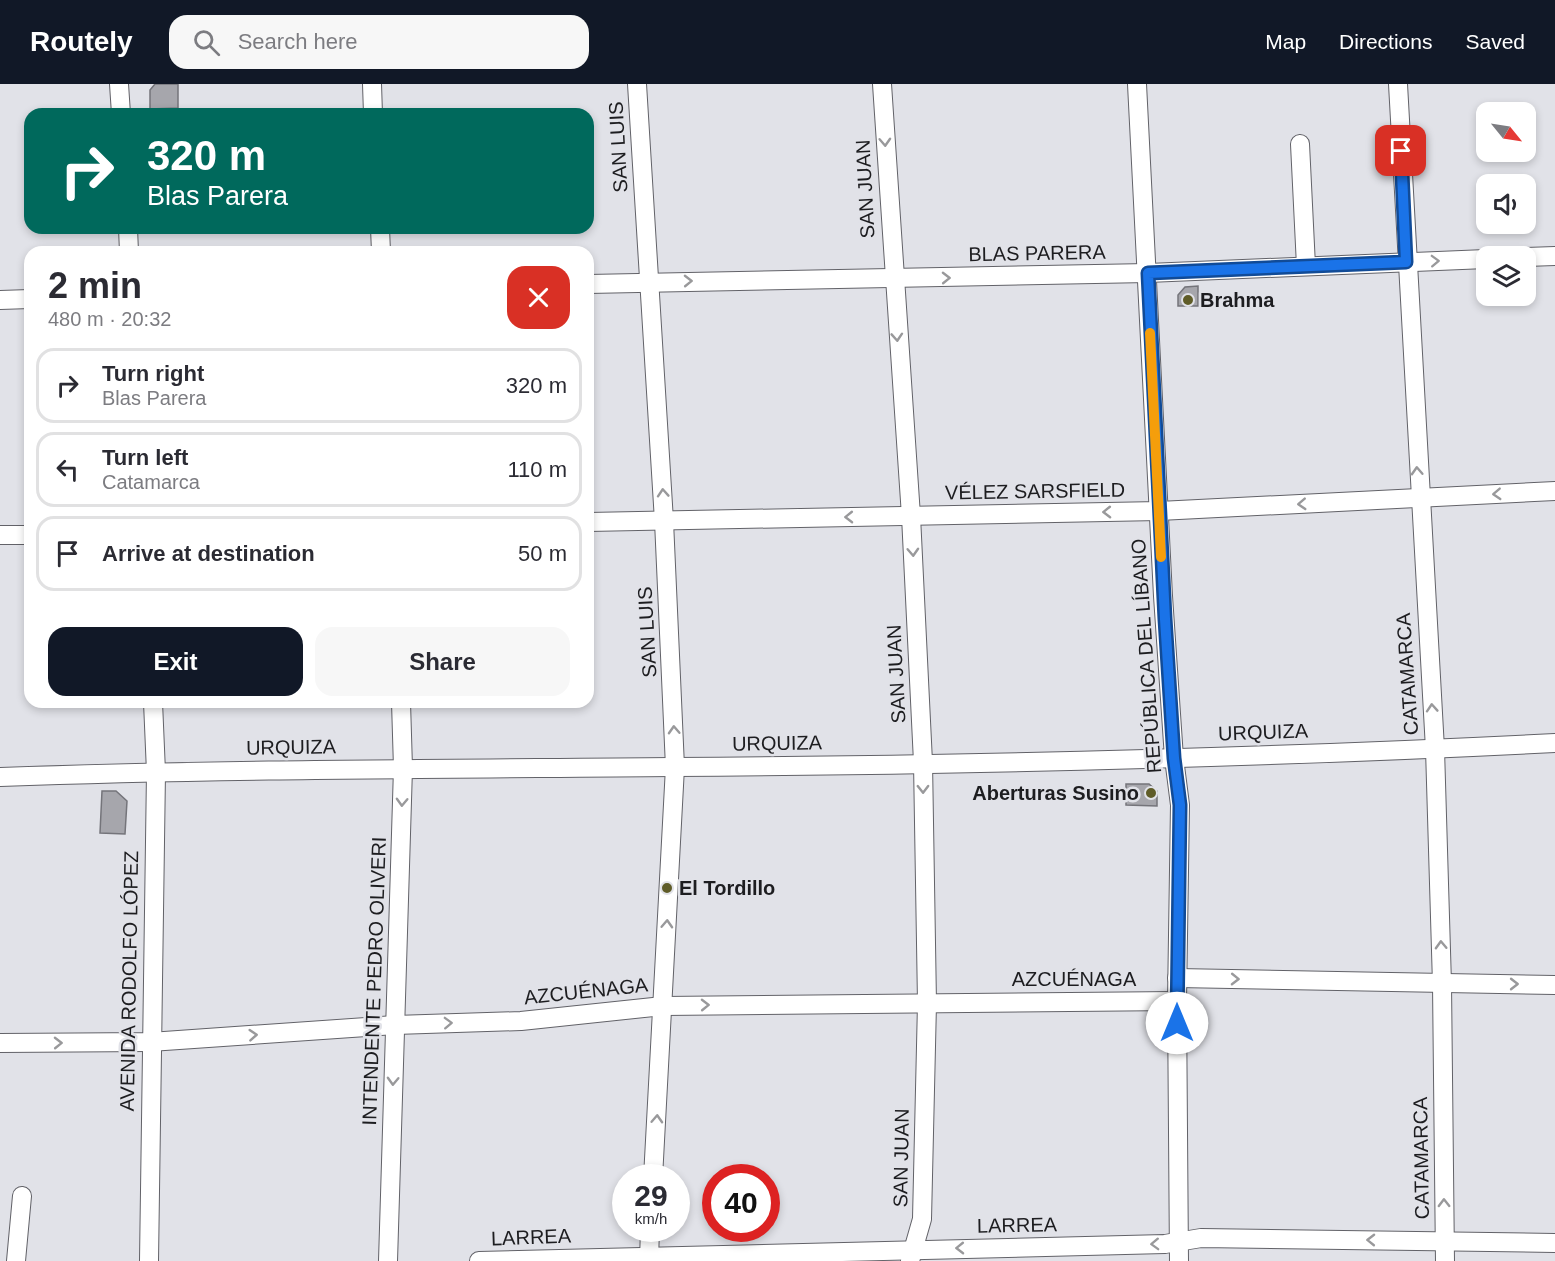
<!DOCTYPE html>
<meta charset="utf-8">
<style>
:root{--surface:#fff;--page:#f7f7f7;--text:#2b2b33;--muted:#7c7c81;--line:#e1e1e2;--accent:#111827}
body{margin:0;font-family:Arial,sans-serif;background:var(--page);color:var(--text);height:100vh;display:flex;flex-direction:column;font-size:22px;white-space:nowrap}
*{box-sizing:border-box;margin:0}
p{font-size:20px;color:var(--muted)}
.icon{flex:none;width:33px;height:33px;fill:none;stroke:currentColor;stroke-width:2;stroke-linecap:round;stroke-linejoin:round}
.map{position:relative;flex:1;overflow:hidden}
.sheet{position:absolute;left:24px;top:162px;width:570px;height:462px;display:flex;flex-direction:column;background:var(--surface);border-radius:18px;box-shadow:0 3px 9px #0003}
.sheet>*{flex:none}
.top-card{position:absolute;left:24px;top:24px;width:570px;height:126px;border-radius:18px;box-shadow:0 3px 9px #0003;background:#00695c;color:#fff;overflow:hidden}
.needle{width:39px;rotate:120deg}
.buttons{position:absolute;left:1476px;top:18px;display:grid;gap:12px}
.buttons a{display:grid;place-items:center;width:60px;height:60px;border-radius:12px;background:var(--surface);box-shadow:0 3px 9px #0003;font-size:30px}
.speed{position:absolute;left:612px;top:1080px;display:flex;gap:12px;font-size:30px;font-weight:700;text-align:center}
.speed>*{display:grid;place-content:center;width:78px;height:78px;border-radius:50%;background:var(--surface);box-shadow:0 3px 9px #0003;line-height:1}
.speed small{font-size:15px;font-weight:400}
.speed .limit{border:9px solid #d22;background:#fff;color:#111}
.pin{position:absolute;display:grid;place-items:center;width:51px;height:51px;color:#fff;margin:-26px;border-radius:12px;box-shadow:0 3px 9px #0006}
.me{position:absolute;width:66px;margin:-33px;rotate:0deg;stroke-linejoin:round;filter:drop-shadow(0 0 4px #0008)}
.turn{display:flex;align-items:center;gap:21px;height:126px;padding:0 24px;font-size:27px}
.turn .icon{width:78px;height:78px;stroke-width:2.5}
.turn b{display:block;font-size:42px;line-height:51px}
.round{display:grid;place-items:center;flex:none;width:63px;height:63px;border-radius:18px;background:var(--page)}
.head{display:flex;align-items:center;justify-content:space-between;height:102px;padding:0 24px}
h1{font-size:36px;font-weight:700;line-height:45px}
.cta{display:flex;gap:12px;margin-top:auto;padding:12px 24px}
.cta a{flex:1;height:69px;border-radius:18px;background:var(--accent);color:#fff;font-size:24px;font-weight:700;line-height:69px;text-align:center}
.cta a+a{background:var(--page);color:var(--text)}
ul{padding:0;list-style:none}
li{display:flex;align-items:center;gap:18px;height:75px;margin:0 12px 9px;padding:0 12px;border:3px solid var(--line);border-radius:18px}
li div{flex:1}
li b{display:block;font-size:22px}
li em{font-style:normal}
header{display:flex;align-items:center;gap:36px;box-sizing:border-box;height:84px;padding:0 30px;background:var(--accent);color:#fff}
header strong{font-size:28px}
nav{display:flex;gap:33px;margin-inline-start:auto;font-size:21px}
.search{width:420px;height:54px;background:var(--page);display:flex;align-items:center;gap:15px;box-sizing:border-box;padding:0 21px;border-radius:18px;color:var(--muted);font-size:22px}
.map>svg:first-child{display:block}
.building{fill:#a6a6ac;stroke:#74747a;stroke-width:1.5}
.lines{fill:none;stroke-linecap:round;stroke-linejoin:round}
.minor-casing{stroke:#626268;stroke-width:20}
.minor{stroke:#fff;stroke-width:18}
.oneway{stroke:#99999b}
.route-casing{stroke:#114b97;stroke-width:15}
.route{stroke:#1a73e8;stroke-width:10}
.slow{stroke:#f59e0b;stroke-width:10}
.poi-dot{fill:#5f5c28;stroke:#e1e2e8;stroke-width:2}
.labels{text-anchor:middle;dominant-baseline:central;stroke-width:5;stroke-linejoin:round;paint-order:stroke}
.street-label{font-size:20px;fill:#1d1d20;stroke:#e1e2e8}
.poi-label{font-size:20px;font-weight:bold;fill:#1d1d20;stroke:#e1e2e8;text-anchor:start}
</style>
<header>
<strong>Routely</strong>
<div class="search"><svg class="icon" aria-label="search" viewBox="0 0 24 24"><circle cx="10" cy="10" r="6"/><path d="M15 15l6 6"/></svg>Search here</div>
<nav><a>Map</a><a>Directions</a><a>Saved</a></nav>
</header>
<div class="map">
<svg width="1555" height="1177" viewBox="0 0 1555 1177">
<rect width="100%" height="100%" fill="#e1e2e8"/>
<!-- building -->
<g class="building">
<polygon points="155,0 178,0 178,24 150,25 150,6"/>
<polygon points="1198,202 1198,222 1178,222 1178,211 1185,203"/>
<polygon points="1126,700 1149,700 1157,707 1157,722 1126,721"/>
<polygon points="102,707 116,707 127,717 125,750 100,749"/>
</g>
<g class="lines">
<defs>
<g id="minor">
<polyline points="119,0 121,30"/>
<polyline points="372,0 373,30"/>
<polyline points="637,0 664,437 675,683 653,1094"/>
<polyline points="882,0 911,432 923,678 927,919 922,1135 910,1177"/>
<polyline points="1137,0 1163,512 1174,674 1180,721 1177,917 1179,1177"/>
<polyline points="1398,0 1435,665 1442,900 1445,1177"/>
<polyline points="1300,60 1306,182"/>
<polyline points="128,144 129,168"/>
<polyline points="380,144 381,168"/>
<polyline points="1526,173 1555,172"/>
<polyline points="588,200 1148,189 1486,175"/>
<polyline points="0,216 30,215"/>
<polyline points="588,438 1159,427 1555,407"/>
<polyline points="0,451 30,451"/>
<path d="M0 693C224 685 448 685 672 683 966 681 1261 674 1555 659"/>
<polyline points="1177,894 1555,901"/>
<polyline points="0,959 150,958 395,941 521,937 663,922 1177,917"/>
<polyline points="16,1177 22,1112"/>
<polyline points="149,1177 156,688 153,618"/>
<polyline points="388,1177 403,684 401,618"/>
<polyline points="479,1177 1165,1160 1201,1154 1555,1159"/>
<polyline points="649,1177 650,1144"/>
</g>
</defs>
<!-- minor casing -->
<use href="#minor" class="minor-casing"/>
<!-- minor -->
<use href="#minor" class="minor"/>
</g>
<!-- one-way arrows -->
<defs><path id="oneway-chevron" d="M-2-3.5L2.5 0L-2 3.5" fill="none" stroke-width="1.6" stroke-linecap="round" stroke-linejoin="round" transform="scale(1.5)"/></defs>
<g class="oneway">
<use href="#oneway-chevron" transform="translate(885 58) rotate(87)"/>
<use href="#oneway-chevron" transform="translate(1435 177) rotate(-2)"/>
<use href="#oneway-chevron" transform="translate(946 194) rotate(-1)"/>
<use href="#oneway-chevron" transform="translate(688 197) rotate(-1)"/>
<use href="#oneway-chevron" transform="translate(897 253) rotate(86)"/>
<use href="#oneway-chevron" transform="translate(1417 387) rotate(-93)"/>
<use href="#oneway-chevron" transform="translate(663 409) rotate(-94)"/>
<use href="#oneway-chevron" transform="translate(1497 410) rotate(177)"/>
<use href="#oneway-chevron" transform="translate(1302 420) rotate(177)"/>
<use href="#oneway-chevron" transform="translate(1107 428) rotate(179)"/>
<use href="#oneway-chevron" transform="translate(849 433) rotate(179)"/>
<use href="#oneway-chevron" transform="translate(913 468) rotate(87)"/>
<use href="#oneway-chevron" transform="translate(1432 624) rotate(-94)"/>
<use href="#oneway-chevron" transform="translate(674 646) rotate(-93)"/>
<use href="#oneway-chevron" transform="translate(923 705) rotate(89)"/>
<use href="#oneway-chevron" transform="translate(402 718) rotate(92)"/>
<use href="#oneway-chevron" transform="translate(667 840) rotate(-87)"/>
<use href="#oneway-chevron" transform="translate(1441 861) rotate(-92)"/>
<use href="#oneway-chevron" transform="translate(1235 895) rotate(1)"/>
<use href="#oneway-chevron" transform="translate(1514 900)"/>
<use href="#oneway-chevron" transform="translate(705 921) rotate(-1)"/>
<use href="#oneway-chevron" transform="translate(448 939) rotate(-2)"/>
<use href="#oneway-chevron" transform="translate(253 951) rotate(-4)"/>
<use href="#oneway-chevron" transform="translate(58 959) rotate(-1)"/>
<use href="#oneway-chevron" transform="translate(393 997) rotate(92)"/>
<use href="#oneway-chevron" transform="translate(657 1035) rotate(-87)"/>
<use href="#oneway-chevron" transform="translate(1444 1119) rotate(-91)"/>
<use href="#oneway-chevron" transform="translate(1371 1156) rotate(-179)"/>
<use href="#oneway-chevron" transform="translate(1155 1160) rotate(178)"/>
<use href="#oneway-chevron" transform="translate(960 1164) rotate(179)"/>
</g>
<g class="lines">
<defs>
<polyline id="route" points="1177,939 1180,721 1174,674 1165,535 1148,189 1406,178 1401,67"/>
</defs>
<!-- route casing -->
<use href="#route" class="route-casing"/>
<!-- route -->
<use href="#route" class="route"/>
<!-- slow -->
<polyline class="slow" points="1150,249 1161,473"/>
</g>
<!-- markers -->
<g class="poi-dot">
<circle cx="1188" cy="216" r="6"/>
<circle cx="1151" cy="709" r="6"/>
<circle cx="667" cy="804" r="6"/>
</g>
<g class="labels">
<!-- street labels -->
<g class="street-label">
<text transform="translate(618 63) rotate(-93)">SAN LUIS</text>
<text transform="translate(865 105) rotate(-93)">SAN JUAN</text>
<text transform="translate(1037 169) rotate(-1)">BLAS PARERA</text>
<text transform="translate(1035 407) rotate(-1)">VÉLEZ SARSFIELD</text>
<text transform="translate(647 548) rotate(-93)">SAN LUIS</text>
<text transform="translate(1146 572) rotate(-94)">REPÚBLICA DEL LÍBANO</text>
<text transform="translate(896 590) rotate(-93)">SAN JUAN</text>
<text transform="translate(1407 590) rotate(-94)">CATAMARCA</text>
<text transform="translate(1263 648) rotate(-2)">URQUIZA</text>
<text transform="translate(777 659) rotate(-1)">URQUIZA</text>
<text transform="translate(291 663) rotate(-1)">URQUIZA</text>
<text x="1074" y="895">AZCUÉNAGA</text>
<text transform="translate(129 897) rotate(-89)">AVENIDA RODOLFO LÓPEZ</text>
<text transform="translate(374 897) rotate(-88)">INTENDENTE PEDRO OLIVERI</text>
<text transform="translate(586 907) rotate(-6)">AZCUÉNAGA</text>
<text transform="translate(901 1074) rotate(-89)">SAN JUAN</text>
<text transform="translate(1421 1074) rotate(-91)">CATAMARCA</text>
<text transform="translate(1017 1141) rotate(-1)">LARREA</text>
<text transform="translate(531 1153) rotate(-2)">LARREA</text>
</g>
<!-- poi labels -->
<g class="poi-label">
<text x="1200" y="216">Brahma</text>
<text x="1139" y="709" text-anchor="end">Aberturas Susino</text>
<text x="679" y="804">El Tordillo</text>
</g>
</g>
</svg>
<div class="buttons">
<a><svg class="needle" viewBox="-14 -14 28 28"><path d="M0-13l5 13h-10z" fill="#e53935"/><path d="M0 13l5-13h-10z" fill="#7c7c81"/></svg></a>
<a><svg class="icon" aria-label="sound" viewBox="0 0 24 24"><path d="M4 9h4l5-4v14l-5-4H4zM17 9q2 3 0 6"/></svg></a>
<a><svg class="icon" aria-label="layers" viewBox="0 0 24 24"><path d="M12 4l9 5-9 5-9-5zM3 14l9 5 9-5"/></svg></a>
</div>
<div class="speed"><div>29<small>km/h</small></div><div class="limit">40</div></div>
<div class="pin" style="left:1401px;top:67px;background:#d93025"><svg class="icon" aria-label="arrive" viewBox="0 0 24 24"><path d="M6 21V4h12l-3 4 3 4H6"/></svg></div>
<svg class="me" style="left:1177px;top:939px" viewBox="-20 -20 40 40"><circle r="19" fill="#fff"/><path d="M0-13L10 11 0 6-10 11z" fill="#1a73e8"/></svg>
<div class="top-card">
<div class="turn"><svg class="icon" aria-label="right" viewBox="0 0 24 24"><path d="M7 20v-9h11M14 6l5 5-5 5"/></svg><div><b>320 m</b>Blas Parera</div></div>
</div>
<section class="sheet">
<div class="head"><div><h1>2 min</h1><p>480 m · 20:32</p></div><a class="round" style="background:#d93025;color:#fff"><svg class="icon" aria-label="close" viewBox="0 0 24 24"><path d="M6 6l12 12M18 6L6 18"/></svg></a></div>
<ul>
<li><svg class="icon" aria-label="right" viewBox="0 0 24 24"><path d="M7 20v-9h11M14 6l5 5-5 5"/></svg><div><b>Turn right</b><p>Blas Parera</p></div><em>320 m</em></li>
<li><svg class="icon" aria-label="left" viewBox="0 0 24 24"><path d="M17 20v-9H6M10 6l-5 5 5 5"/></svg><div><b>Turn left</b><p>Catamarca</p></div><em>110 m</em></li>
<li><svg class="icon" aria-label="arrive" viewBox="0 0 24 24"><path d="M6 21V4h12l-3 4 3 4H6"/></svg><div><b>Arrive at destination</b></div><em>50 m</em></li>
</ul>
<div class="cta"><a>Exit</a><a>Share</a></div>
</section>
</div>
